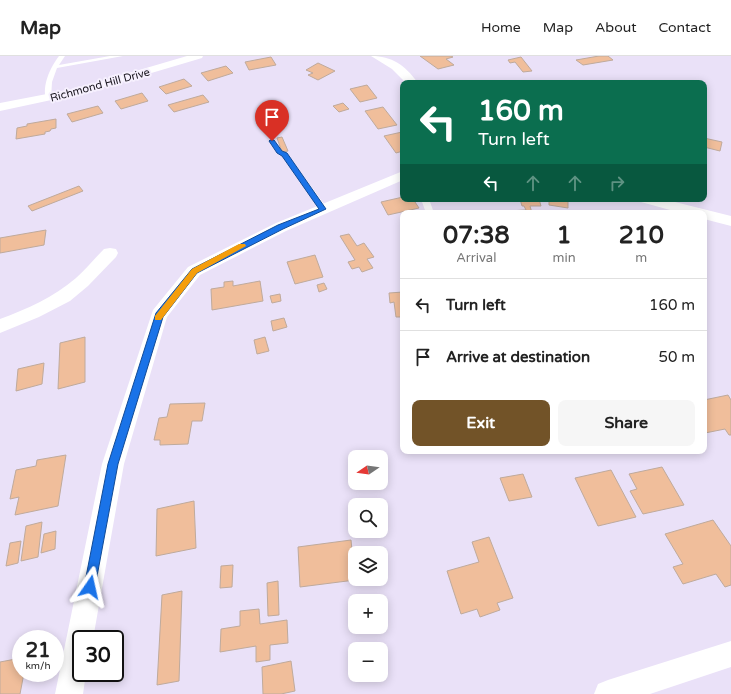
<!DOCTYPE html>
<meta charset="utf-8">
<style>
:root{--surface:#fff;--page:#f6f6f6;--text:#222;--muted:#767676;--line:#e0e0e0;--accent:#725328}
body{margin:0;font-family:"Varela Round",sans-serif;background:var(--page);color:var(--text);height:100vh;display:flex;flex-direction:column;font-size:15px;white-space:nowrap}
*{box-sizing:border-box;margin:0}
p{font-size:13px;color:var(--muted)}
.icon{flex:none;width:22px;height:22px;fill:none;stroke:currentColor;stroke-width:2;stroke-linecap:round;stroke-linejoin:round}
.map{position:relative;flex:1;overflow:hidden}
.side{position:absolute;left:400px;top:154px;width:307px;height:244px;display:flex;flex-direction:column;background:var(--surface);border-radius:8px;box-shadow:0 2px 10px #0003}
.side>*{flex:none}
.guide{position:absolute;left:400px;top:24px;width:307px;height:122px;border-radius:8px;box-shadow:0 2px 10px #0003;background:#0b6e4f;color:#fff;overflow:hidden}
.needle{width:26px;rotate:257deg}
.controls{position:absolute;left:348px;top:394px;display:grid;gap:8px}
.controls a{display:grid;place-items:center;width:40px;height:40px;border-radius:8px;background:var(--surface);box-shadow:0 2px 10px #0003;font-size:20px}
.speed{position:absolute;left:12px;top:574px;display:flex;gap:8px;font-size:20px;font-weight:700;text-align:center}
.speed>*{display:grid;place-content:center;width:52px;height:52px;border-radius:50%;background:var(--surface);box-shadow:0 2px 10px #0003;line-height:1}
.speed small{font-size:10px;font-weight:400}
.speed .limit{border:2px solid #111;border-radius:6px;background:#fff;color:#111}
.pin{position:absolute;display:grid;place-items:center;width:34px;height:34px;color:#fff;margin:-41px -17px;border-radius:50% 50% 50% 0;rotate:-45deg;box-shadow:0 0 4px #0007}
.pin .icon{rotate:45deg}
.me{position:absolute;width:44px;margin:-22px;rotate:11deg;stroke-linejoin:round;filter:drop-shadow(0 0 3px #0008)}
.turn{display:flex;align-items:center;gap:14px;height:84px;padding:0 12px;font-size:18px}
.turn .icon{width:52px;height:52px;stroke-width:2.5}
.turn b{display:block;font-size:28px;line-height:34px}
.lanes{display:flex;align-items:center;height:38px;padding:0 12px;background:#0003;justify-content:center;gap:20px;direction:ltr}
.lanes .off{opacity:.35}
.eta{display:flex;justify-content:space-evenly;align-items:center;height:68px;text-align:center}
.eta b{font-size:24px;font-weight:800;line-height:28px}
.primary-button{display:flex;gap:8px;margin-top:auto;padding:8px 12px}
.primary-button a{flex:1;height:46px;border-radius:8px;background:var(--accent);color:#fff;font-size:16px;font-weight:800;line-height:46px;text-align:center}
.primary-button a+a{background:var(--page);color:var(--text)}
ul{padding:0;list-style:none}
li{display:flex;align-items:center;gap:12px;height:52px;padding:0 12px;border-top:1px solid var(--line)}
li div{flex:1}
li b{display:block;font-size:15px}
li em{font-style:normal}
header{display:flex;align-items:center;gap:24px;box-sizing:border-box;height:56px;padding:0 20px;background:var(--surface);border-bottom:1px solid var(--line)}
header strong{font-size:19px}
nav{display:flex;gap:22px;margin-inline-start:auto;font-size:14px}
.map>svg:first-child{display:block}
.building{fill:#f0be9b;stroke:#bfaa9c}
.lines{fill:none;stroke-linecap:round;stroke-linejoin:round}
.lane{fill:#fff;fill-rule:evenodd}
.street{fill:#fff;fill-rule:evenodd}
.route{fill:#1a73e8;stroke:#114b97}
.slow{fill:#f59e0b}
.labels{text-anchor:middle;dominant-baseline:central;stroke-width:4;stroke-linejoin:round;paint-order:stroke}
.far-street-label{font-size:11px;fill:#17141c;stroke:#f6f0fe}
</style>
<header>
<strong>Map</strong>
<nav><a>Home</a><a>Map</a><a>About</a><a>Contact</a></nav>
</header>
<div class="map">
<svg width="731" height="638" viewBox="0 0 731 638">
<rect width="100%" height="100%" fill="#eae1f8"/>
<!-- building -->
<g class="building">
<polygon points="420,0 451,0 453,1 446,3 454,9 438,13"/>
<polygon points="599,0 608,0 613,4 583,9 576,4"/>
<polygon points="271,1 276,9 249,14 245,6"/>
<polygon points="521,1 532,15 523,16 515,6 510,7 508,4"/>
<polygon points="318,7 335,15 318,24 308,19 313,17 306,14"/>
<polygon points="226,10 233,17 208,25 201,17"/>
<polygon points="184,23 192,30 166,38 159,31"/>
<polygon points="367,29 377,42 360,46 350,33"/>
<polygon points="142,37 148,45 121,53 115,45"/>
<polygon points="203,39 209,46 174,56 168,49"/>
<polygon points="343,47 349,53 339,56 333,50"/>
<polygon points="98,50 103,57 72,66 67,58"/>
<polygon points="383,51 397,69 378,73 365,55"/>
<polygon points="56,63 56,72 51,73 50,75 45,76 45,78 16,83 17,72 27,70 27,68"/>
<polygon points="402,76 403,95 396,97 384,80"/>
<polygon points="282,81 288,95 282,96 277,82"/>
<polygon points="704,82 722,86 720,95 704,91"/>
<polygon points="79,130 83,135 32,155 28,150"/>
<polygon points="403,141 403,143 413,143 419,152 388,159 381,146"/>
<polygon points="520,143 539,143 541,150 530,150 532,157 509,157 508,155 526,154 524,150 522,150"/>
<polygon points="549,143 568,143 568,152 549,149"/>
<polygon points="46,174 44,189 0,197 0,182"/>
<polygon points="349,178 357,190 364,187 374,201 367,203 373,212 362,216 359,211 352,213 348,206 355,204 340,180"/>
<polygon points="315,199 323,221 295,228 287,206"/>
<polygon points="233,225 233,230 260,225 263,245 212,254 211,233 224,231 224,226"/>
<polygon points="324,227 327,233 319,236 317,229"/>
<polygon points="403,236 403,261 396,261 394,246 390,247 389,237"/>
<polygon points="280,238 281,245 272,247 270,240"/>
<polygon points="284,262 287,271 273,275 271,265"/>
<polygon points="85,281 85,326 58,333 60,287"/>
<polygon points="265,281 269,295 257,298 254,284"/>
<polygon points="44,307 42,328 16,335 18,313"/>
<polygon points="728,339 731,344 731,379 729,379 725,373 705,377 704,344"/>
<polygon points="205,347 202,365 192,365 188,388 160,389 160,384 154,384 159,362 167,361 170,348"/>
<polygon points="66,399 58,450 15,459 19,441 10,443 16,414 36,410 37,404"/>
<polygon points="662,411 684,449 643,458 630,435 637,433 629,418"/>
<polygon points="611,414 636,461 598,470 575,422"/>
<polygon points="523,418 532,441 509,445 500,422"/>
<polygon points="194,445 196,492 156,500 157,453"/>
<polygon points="713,464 731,490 731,529 725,531 716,518 683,528 673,511 683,508 665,478"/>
<polygon points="42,466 38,501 21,505 26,470"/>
<polygon points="56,475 55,493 41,497 44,478"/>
<polygon points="489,481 513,542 497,547 500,554 480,561 477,553 461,558 447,515 479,506 472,486"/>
<polygon points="351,484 355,524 300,531 298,491"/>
<polygon points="21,485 18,507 6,510 10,487"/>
<polygon points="233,509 232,531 220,532 221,510"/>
<polygon points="278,525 279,559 268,560 267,527"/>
<polygon points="182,535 179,625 157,629 162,539"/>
<polygon points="259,553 260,568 287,564 288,587 270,589 270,604 256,606 256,590 220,596 221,573 240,570 240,555"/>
<polygon points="21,602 21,617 24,617 20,638 0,638 0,606"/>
<polygon points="291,605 295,635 281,638 263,638 262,611"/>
</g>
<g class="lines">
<!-- lane -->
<g class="lane">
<path d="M59 0H65L59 9 110 0H123L57 12 52 26 51 43 46 44C42 29 50 12 59 0Z"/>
<path d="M270 84H274L282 95 287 97 326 151V155H320L283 99C277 97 269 89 270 84Z"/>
<polygon points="421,143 429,143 434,157 426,157"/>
</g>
<!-- street -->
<g class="street">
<polygon points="187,0 203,0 202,2 84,37 0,55 0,47 78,32"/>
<path d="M371 0C392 0 405 9 418 27H406L392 13Z"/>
<polygon points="403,115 403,124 286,175 200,219 167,261 124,408 93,583 81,583 81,617 86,617 83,638 55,638 102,408 153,254 188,211 276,167"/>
<polygon points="639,143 663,143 731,160 731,170 704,163 704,157 681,157 641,146"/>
<path d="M110 192 116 193 118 197 116 201 88 230 70 245 39 261 0 277V263C27 253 54 241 76 222 86 213 95 202 104 193Z"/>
<polygon points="731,585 731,611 650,638 594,638 598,628 608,624"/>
</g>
</g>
<!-- route -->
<polygon class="route" points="270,84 274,84 282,95 287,97 326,153 283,173 197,217 163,261 118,408 95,531 94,535 90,537 85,535 84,531 108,408 156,257 192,213 278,169 319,153 282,100 277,97 269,85"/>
<!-- slow -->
<polygon class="slow" points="239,188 245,188 246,190 197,217 161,264 155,264 155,260 192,213"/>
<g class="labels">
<!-- far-street labels -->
<g class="far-street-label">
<text transform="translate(100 29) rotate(-15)">Richmond Hill Drive</text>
</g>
</g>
</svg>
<div class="controls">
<a><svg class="needle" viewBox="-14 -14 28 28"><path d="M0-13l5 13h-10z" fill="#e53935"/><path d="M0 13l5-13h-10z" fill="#767676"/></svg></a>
<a><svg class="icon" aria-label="search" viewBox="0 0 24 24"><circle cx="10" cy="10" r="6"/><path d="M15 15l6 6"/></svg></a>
<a><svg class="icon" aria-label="layers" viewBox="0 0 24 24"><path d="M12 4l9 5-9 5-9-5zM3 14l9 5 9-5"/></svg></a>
<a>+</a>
<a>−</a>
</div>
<div class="speed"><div>21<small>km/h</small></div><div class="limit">30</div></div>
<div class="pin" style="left:272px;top:85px;background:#d93025"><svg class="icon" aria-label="arrive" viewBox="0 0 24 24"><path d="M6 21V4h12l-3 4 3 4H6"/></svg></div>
<svg class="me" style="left:90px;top:531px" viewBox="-20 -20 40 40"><path d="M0-17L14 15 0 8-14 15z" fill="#1a73e8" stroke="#fff" stroke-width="4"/></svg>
<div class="guide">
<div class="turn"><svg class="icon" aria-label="left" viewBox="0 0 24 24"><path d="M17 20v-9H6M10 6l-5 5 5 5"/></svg><div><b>160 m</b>Turn left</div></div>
<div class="lanes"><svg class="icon" aria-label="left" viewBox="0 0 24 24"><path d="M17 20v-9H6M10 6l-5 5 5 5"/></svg><svg class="icon off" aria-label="ahead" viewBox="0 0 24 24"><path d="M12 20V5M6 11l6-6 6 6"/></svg><svg class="icon off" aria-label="ahead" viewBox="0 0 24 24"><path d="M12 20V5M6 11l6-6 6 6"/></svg><svg class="icon off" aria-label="right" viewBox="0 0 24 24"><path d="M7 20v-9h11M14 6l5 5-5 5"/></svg></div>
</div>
<section class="side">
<div class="eta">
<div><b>07:38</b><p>Arrival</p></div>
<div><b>1</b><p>min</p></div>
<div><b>210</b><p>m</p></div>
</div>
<ul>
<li><svg class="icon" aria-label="left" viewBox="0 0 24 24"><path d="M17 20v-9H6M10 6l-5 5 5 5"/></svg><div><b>Turn left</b></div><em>160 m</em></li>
<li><svg class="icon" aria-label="arrive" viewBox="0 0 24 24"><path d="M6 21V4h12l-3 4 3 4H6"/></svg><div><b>Arrive at destination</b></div><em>50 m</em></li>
</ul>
<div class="primary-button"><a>Exit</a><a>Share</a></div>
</section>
</div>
